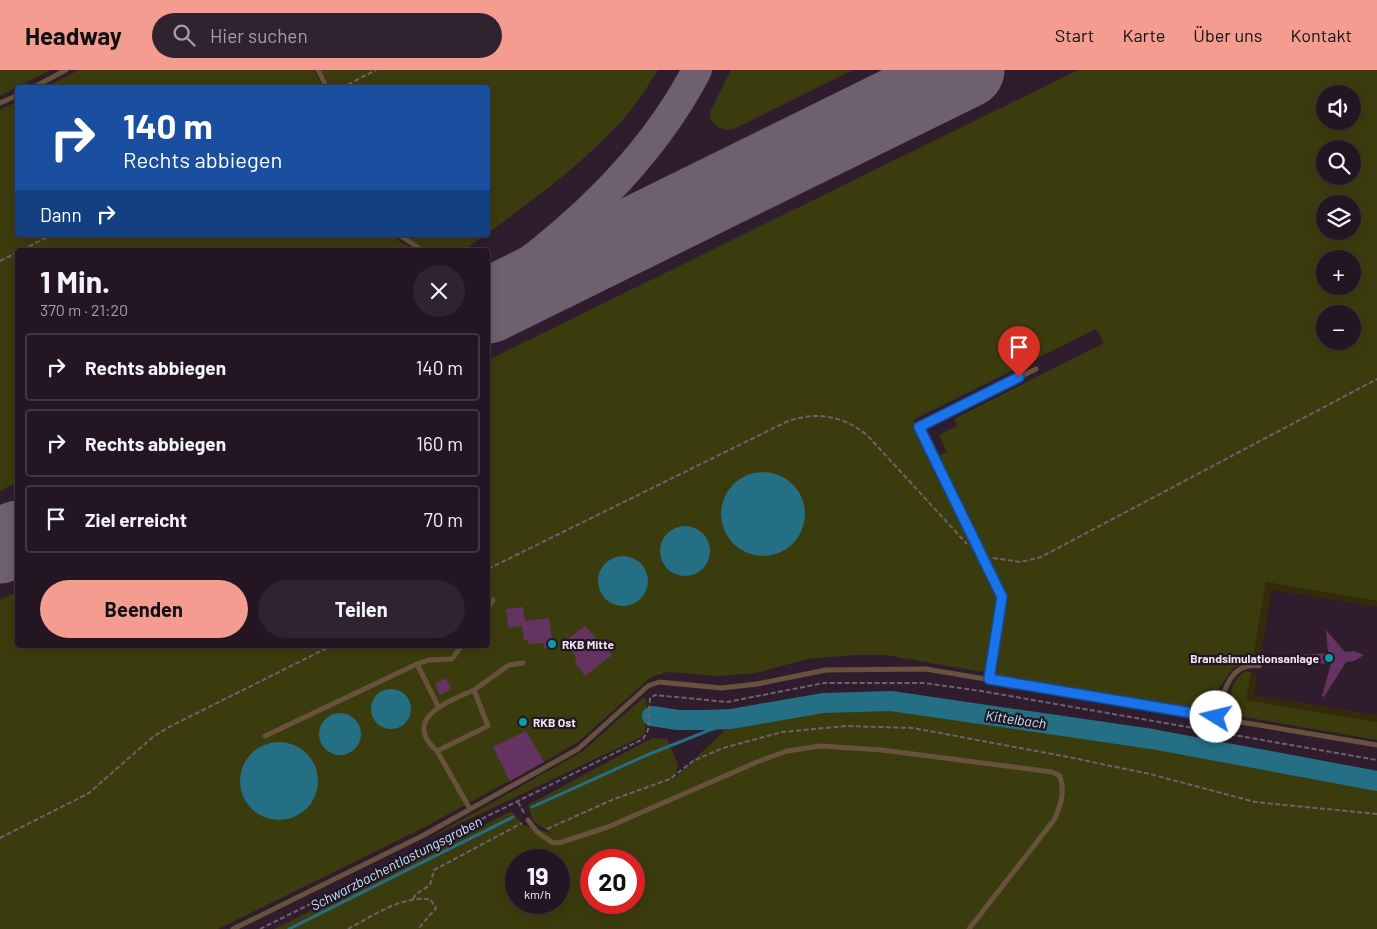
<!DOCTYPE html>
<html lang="de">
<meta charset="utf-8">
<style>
:root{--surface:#231622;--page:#2f232f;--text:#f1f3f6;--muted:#a39fa5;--line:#403540;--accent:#f59c91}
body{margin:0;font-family:Barlow,sans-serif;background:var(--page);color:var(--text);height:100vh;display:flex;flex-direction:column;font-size:19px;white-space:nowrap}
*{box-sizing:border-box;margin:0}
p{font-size:16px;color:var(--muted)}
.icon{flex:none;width:28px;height:28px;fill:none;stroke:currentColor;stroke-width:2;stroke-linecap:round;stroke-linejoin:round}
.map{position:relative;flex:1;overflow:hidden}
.side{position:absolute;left:15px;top:178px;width:475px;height:400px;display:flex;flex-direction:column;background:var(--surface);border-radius:5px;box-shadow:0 2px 12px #0003,0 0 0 1px var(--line)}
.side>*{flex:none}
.banner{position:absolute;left:15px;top:15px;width:475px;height:152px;border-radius:5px;box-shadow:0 2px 12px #0003,0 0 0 1px var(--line);background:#1a4fa0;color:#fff;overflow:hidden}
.buttons{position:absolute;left:1316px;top:15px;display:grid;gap:10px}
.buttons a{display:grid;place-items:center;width:45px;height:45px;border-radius:50%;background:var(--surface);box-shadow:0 2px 12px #0003,0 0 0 1px var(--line);font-size:25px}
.speed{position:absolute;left:505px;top:779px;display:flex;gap:10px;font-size:25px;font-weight:700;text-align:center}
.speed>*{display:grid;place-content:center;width:65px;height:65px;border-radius:50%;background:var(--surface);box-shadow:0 2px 12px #0003,0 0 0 1px var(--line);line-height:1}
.speed small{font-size:12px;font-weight:400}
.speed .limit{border:8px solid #d22;background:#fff;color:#111}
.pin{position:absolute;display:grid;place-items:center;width:42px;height:42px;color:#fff;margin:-51px -21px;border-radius:50% 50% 50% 0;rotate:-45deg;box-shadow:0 0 5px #0007}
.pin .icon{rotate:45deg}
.me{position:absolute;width:55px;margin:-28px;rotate:279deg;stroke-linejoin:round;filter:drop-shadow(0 0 4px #0008)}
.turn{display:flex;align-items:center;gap:18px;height:105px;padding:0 25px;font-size:22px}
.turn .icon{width:65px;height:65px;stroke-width:2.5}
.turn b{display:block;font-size:35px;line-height:42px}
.then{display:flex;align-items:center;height:48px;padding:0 25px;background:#0003;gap:10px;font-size:19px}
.round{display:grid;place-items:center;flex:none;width:52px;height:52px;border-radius:26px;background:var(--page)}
.head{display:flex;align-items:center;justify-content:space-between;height:85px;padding:0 25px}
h1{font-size:30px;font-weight:700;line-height:38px}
.primary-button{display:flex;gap:10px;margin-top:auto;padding:10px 25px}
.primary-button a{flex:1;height:58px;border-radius:30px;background:var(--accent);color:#111;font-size:20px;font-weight:700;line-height:58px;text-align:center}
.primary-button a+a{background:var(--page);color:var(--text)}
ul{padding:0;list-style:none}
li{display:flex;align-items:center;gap:15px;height:68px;margin:0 10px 8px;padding:0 15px;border:2px solid var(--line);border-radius:5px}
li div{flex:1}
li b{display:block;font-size:19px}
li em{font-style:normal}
header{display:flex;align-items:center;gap:30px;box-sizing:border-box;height:70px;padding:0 25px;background:var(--accent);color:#111}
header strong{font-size:24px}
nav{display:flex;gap:28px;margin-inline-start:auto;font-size:18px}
.search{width:350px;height:45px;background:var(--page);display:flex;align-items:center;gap:12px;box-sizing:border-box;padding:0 18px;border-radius:28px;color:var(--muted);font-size:19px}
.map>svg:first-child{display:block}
.green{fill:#3b3c0d;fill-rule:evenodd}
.sand{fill:#332b0a}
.water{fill:#246f84}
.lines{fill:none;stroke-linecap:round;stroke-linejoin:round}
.stream{stroke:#246f84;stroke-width:3}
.river{stroke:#246f84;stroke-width:20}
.taxiway{stroke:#6f606e;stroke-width:30}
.runway{stroke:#6f606e;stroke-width:75}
.building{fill:#653362}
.path{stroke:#6f606f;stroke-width:2;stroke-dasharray:5 2.5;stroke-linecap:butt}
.service{stroke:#68523d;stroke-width:5}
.route-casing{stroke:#114b97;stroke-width:12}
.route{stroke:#1a73e8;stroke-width:9}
.culture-dot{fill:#0f9aa8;stroke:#251424;stroke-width:2}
.labels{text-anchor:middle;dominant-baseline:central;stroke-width:4.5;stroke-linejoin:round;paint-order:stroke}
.poi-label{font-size:12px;font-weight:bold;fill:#efe4ef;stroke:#251424;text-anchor:start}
.water-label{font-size:14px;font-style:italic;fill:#bdebfa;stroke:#251424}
</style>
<header>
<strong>Headway</strong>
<div class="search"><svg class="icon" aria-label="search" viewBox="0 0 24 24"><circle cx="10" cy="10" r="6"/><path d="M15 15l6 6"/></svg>Hier suchen</div>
<nav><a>Start</a><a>Karte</a><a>Über uns</a><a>Kontakt</a></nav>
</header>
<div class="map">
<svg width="1377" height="859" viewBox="0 0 1377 859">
<rect width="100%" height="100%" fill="#2f1d2e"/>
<!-- green -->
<g class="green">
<polygon points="0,0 51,0 0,26"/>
<polygon points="79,0 314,0 323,17 45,17"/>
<path d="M321 0H658C649 14 640 29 630 41 592 87 536 128 488 163V18L330 17Z"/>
<path d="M731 0H853L734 59C723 61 717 58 710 49L711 40Z"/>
<path d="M1078 0H1377V531L1266 512 1253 589 1233 598 1214 626 1192 640 996 606 993 600 1005 528 937 386 947 382 939 365 957 356 954 349 1104 273 1096 259 913 350 997 523 998 538 989 596 982 602 886 585H853L807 589 756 603 717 606 668 602 651 607 578 672 544 692 423 758 218 859H0V530L17 522 18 575H488V290ZM1325 24H1352V51H1325ZM1325 79H1352V106H1325ZM1325 134H1352V161H1325ZM1325 189H1352V216H1325ZM1325 244H1352V271H1325Z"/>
<polygon points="17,31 18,165 394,165 399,171 417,180 18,180 17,412 0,421 0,40"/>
<polygon points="403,165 485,165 464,180 427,180"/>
<path d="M1246 601 1251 602 1247 630 1377 652V670L1244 647C1226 636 1227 612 1246 601Z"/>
<polygon points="644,627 647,632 645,662 641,667 426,770 583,681"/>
<path d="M885 635 1377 715V859H274L512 741 523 755 553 764 533 751 528 735 652 668 667 669 678 695 674 709 731 654 785 645ZM516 790H559V832H516ZM591 790H634V832H591Z"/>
</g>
<!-- sand -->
<g class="sand">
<polygon points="1266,512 1377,531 1377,537 1272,520 1261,585 1253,589"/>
<polygon points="1251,602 1257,607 1254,625 1377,645 1377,652 1246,630"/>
</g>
<!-- water -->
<g class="water">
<circle cx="763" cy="444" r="42"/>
<circle cx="685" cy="481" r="25"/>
<circle cx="623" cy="511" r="25"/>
<circle cx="391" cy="639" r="20"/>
<circle cx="340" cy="664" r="21"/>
<circle cx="279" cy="711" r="39"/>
</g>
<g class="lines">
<!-- stream -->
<g class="stream">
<polyline points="532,737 647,685 720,656 731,649"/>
<polyline points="289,859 513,747"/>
</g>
<!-- river -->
<polyline class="river" points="652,646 678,650 705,650 731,649 823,633 891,631 1152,669 1377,711"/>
<!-- taxiway -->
<path class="taxiway" d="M488 221C571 163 649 92 697 0"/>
<!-- runway -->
<g class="runway">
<polyline points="488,236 967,0"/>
<polyline points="0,476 18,468"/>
</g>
</g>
<!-- building -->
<g class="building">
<polygon points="523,537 525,551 549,548 553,577 544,578 544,573 529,574 528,570 524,571 522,556 508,558 506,539"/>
<polygon points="585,556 612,585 585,606 574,591 577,588 564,572"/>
<polygon points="1326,560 1345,582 1354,581 1364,585 1354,591 1346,592 1324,627 1322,626 1331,593 1299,595 1298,590 1298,585 1328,583"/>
<polygon points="446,608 451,619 440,625 435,614"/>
<polygon points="526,661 544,692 510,711 493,677"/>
</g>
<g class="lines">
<!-- path -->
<g class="path">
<polyline points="341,18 376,0"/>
<polyline points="22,180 51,165"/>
<polyline points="0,191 18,182"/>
<polyline points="993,488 1021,492 1041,487 1377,309"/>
<path d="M488 499 786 352C815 341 842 345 867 365L967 474"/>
<polyline points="518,732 524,743"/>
<polyline points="547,759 614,729 670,709 693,691 723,678 782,662 846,656 913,658 1063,686 1150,704 1255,732 1377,744"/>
<polyline points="0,768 89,723 154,666 171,656 333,575"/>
<polyline points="413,829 416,824 430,815 434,800 522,753"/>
<polyline points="260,859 643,669 648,660 650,628 655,625 727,632 824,613 924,613 981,621 1377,690"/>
<path d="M348 859C373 846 400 826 430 829L436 838 418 859"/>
</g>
<!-- service -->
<g class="service">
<polyline points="318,0 327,18"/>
<polyline points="32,18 66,0"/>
<polyline points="0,33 18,25"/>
<polyline points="399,165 422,180"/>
<polyline points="488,538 493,530"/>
<polyline points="417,594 429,590 452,589 462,575"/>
<polyline points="989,609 1002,527 919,357 1036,299"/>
<polyline points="474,620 509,595 523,593"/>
<path d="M1216 647C1223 625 1229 591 1259 596"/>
<polyline points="265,666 417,594 438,636"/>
<path d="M437 681C401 649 448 631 474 620L488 656 437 681 470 739"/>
<path d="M528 750 537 762 553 773 562 772 608 757 757 692 787 681 820 676 882 680 1052 702 1060 706C1065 723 1061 735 1054 750L969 859"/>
<polyline points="233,859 424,765 578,679 648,616 659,612 722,618 757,614 826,600 926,599 1377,675"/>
</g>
</g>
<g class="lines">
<defs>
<polyline id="route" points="1019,307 919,357 1002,527 989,609 1216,647"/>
</defs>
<!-- route casing -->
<use href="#route" class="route-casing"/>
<!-- route -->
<use href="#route" class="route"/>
</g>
<!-- markers -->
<g class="culture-dot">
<circle cx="552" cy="574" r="5"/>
<circle cx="1329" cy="588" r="5"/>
<circle cx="523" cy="652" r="5"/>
</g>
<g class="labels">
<!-- poi labels -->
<g class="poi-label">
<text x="562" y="574">RKB Mitte</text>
<text x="1319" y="588" text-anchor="end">Brandsimulationsanlage</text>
<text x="533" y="652">RKB Ost</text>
</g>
<!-- water labels -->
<g class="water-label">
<text transform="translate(1016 649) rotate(8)">Kittelbach</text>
<text transform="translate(396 793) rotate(-27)">Schwarzbachentlastungsgraben</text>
</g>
</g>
</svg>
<div class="buttons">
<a><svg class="icon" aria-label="sound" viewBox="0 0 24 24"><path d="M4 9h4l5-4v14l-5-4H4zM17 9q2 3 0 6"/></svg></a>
<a><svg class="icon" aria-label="search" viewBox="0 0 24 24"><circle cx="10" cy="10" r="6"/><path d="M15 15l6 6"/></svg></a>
<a><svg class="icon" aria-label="layers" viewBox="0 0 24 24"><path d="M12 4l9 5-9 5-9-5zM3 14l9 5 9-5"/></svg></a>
<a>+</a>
<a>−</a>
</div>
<div class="speed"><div>19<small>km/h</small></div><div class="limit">20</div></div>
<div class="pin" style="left:1019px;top:307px;background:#d93025"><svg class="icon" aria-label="arrive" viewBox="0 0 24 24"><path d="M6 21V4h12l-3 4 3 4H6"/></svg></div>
<svg class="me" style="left:1216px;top:647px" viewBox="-20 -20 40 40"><circle r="19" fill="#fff"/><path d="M0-13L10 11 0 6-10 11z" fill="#1a73e8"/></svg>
<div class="banner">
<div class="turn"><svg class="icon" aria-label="right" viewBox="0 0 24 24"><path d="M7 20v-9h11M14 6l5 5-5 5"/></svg><div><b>140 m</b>Rechts abbiegen</div></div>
<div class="then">Dann<svg class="icon" aria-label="right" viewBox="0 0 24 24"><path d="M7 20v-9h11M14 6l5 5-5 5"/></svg></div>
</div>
<section class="side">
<div class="head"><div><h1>1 Min.</h1><p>370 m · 21:20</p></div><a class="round"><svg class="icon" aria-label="close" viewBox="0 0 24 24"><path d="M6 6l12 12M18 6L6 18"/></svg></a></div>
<ul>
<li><svg class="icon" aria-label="right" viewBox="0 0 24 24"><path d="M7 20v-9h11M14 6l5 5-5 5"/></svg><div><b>Rechts abbiegen</b></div><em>140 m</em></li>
<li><svg class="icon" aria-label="right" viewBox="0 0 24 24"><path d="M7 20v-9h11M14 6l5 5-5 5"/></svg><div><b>Rechts abbiegen</b></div><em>160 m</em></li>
<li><svg class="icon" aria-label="arrive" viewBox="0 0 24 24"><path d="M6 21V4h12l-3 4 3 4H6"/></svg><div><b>Ziel erreicht</b></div><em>70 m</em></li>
</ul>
<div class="primary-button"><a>Beenden</a><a>Teilen</a></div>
</section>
</div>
